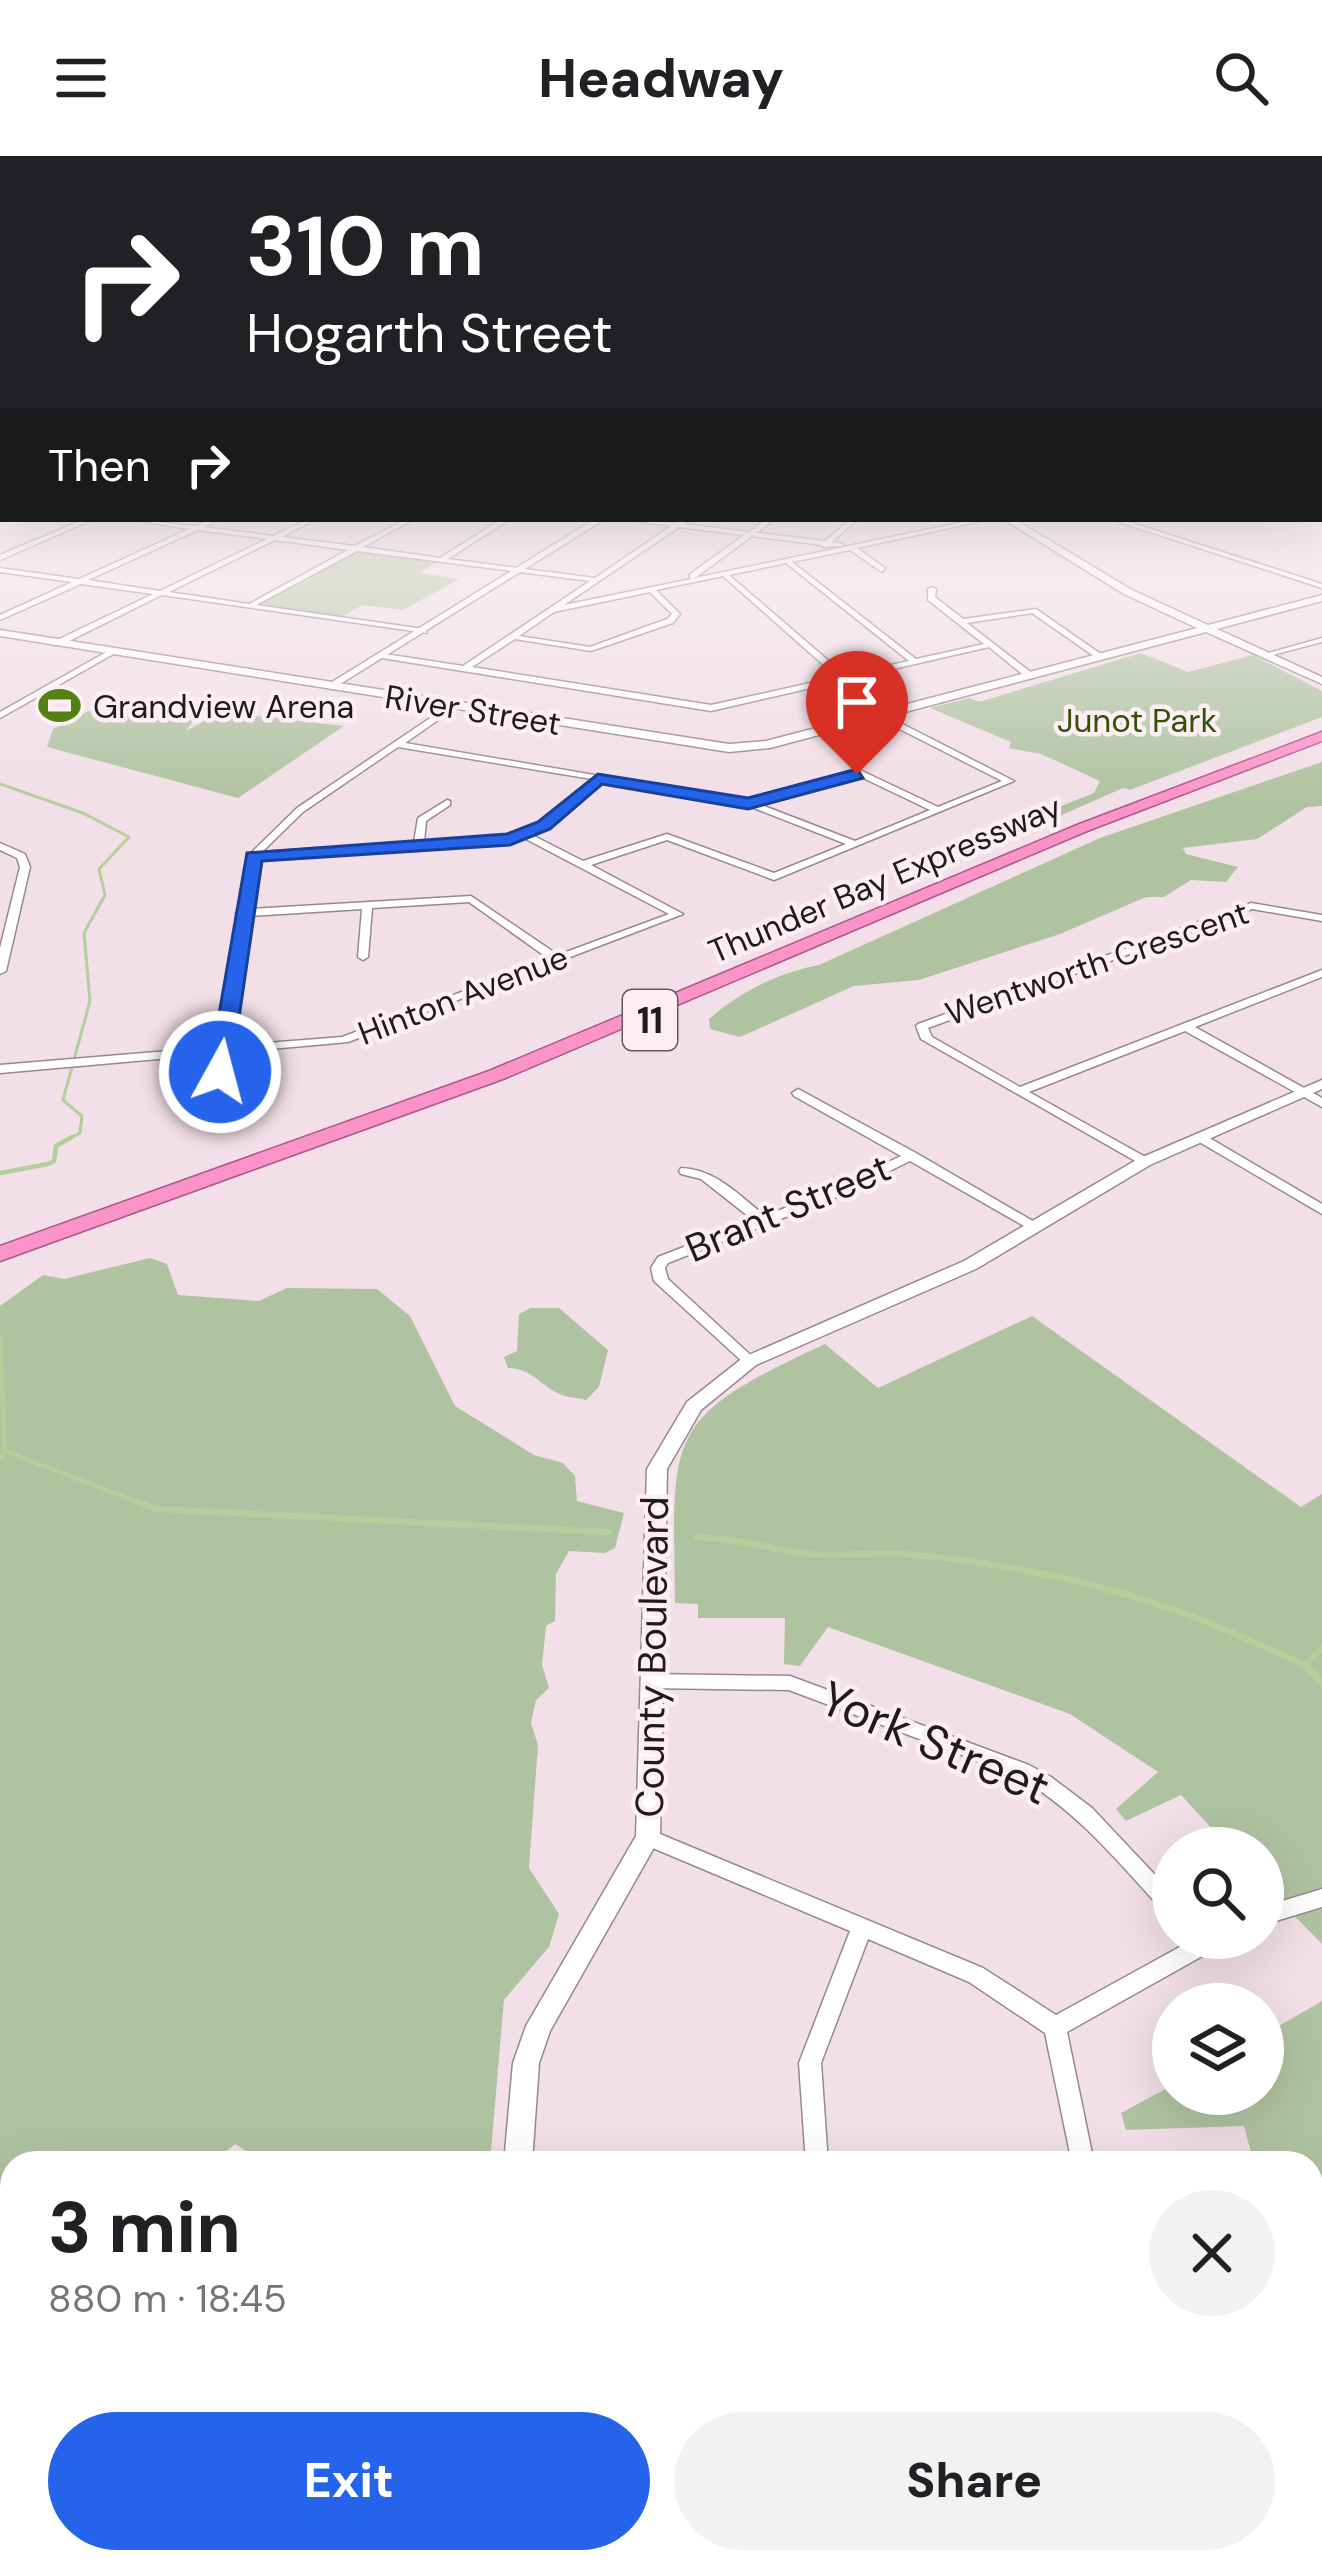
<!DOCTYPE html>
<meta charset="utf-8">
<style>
:root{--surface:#fff;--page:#f2f2f2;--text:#202124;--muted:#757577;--accent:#2563eb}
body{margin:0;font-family:"DM Sans",sans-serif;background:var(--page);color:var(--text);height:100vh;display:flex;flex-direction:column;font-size:45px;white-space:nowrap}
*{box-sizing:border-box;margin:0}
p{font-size:39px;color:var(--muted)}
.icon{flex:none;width:66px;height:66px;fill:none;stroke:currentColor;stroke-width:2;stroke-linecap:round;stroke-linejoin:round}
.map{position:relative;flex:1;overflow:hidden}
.details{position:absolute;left:0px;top:1995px;width:1323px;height:423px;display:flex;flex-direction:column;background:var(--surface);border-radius:36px 36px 0 0;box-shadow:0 12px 48px #0002}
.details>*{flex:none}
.top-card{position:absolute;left:0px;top:0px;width:1323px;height:366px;box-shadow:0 12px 48px #0002;background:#202124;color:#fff;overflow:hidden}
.buttons{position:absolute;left:1152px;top:1671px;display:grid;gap:24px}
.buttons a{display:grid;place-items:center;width:132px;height:132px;border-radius:50%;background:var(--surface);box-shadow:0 12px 48px #0002;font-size:60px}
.pin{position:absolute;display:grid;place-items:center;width:102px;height:102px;color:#fff;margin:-123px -51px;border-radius:50% 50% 50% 0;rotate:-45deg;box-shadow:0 0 12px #0007}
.pin .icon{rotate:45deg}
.me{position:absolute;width:132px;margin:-66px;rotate:7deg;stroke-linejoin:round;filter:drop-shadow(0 0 9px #0008)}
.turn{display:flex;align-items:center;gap:42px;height:252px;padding:0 48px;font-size:54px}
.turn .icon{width:156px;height:156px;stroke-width:2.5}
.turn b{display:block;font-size:84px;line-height:102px}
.then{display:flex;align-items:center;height:114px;padding:0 48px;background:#0003;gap:24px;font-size:45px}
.round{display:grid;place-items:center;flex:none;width:126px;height:126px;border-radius:63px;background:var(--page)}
.summary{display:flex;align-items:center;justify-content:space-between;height:204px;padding:0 48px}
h1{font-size:72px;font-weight:800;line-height:90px}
.action{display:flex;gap:24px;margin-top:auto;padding:24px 48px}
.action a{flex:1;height:138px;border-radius:72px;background:var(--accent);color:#fff;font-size:48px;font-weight:800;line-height:138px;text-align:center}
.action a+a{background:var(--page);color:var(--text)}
header{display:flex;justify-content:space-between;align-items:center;height:156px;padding:0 48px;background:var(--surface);font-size:54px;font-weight:800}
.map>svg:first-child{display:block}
.green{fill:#b0c3a1}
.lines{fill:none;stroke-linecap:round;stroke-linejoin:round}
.stream-far2{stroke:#b3d09a;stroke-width:3}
.stream-far1{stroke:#b3d09a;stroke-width:4.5}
.stream{stroke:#b3d09a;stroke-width:6}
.minor-casing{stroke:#99878f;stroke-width:3}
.tertiary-casing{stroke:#99878f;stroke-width:3}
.secondary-casing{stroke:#99878f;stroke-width:3}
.trunk-casing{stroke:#ae5786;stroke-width:3}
.minor{fill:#fff;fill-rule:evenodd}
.tertiary{fill:#fff;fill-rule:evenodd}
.secondary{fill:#fff;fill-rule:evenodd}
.trunk{fill:#fb93cb;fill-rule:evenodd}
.route{fill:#2563eb;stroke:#184099;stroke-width:3}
.labels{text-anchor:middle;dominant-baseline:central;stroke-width:9;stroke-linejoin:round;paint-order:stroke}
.far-poi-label{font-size:33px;fill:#201a1d;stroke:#fdedf4;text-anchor:start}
.far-street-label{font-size:33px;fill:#201a1d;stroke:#fdedf4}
.far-park-label{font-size:33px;fill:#315200;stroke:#fdedf4}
.shield{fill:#fdedf4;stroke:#62595e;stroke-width:3}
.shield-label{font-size:36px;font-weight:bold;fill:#201a1d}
.street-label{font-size:39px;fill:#201a1d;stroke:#fdedf4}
.near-street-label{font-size:48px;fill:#201a1d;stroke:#fdedf4}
</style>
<header><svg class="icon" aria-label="menu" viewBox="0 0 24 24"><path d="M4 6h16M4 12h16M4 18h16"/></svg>Headway<svg class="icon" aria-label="search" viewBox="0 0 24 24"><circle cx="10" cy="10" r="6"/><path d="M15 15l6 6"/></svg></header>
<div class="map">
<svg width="1322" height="2417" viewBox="0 0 1322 2417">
<rect width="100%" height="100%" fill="#f2dfe7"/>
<!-- green -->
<g class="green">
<polygon points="358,393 442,403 420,417 459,423 403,454 362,449 340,462 252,448"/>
<polygon points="1141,497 1188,516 1253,499 1322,535 1322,561 1130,634 1123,632 978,696 962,690 1094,637 1100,625 1041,598 1009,592 1011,586 930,552 969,542 979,546"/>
<polygon points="105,547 196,561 186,575 220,556 344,570 238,642 47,591 53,573"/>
<path d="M1322 606V650L1307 651 1257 683 1183 692 1186 698 1238 711 1226 726 1191 724 1164 741H1146L1060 778 919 824 854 830 740 881 710 873 709 863C741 835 778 817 819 809L1100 682Z"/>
<polygon points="150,1102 167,1108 178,1139 259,1145 287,1132 377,1133 410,1160 455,1250 534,1299 563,1307 575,1320 577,1345 624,1357 615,1392 605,1397 569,1395 556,1418 555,1465 546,1470 542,1509 549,1532 536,1544 531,1567 538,1589 529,1712 559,1758 549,1791 504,1844 490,2007 265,2007 235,1988 212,2007 12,2007 12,2406 155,2406 159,2414 251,2417 0,2417 0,1150 43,1119 64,1123"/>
<path d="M531 1152H559L608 1194 599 1231 586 1244C579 1242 572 1242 565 1240 542 1233 534 1212 508 1212L504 1201 517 1195 519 1158Z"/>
<path d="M1032 1160 1301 1351 1322 1338V1788L1263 1728V1692H1230L1181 1639 1126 1665 1116 1653 1158 1616 1070 1558 828 1471 800 1510 784 1508 785 1462H698V1448L675 1447C673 1276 663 1263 825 1188L878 1232Z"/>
<polygon points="1322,1845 1322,2261 1311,2220 1311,2007 1254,2007 1244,1970 1126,1974 1121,1957 1173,1929 1173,1938 1263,1938 1263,1879"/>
</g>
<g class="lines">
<!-- stream-far2 -->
<polyline class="stream-far2" points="0,628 83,657 129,681 99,713 105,739 84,777 90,845 63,944 82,960 80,977 67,984"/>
<!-- stream-far1 -->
<g class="stream-far1">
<polyline points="0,1017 48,1008 54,1005 56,990 72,981"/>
<polyline points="0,1182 5,1295 0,1302"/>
<polyline points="5,1295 143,1348"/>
</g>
<!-- stream -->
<g class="stream">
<polyline points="136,1345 155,1353 609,1376"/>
<path d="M697 1381C729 1383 757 1388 787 1395 825 1403 869 1395 907 1398 1029 1409 1152 1438 1262 1490 1288 1502 1305 1504 1322 1528"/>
<polyline points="1307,1507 1322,1492"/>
</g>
<defs>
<g id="minor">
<polygon points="3,343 3,347 0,348 0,344"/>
<polygon points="85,363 94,363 0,404 0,399"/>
<path d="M127 363 196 370 211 363H219L204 371 273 380 308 363H316L282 381 355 390 406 363H414L363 391 440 402 502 363H510L448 403 595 422 671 370 623 363 676 367 683 363H690L684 368 749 376 767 363H774L757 377 825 385 851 363H858L832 386 843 388V390L824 391 821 389 752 380 695 422 978 363H990L857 392 885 412 882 416 850 394 792 406 916 503 984 488 928 444V433L932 431 936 433 935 441 963 463 1036 453 1105 501 1098 503 1032 457 967 467 1033 518V522H1027L989 491 711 555 382 502V498H385L463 510 590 425 357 395 256 449 424 473 427 477 162 439 61 489H55V485L153 438 81 428 0 464V459L72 426 0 416V412L79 423 189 373ZM679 371 744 379 689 419 691 423 564 449ZM198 374 267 383 160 435 88 424ZM275 384 348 394 249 448 169 436ZM786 407 909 505 845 519 729 419ZM723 420 837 521 711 549 472 511 515 483 591 495 673 467 680 458 656 434ZM650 436 672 458 667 463 590 491 519 480 554 456Z"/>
<polygon points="1110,363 1120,363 1322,428 1322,432"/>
<polygon points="1322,482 1322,486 1269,500 1265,498"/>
<polygon points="110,494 117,496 0,562 0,556"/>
<path d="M451 548 455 551 454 553 405 587 749 645 862 615 938 651 1002 625 876 561V557L879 556 1014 625 774 724 667 684 591 709 683 758 348 886 227 897 226 916 231 924 229 927H221L214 916 215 898 0 917V909L216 891 238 759 236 757 239 754 248 700 297 652ZM398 591 592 623 541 667 508 680 424 686 426 665 450 649V645L447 644 418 662 414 686 262 696 303 656ZM861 621 930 654 855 685 759 648ZM601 625 746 649 846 688 774 717 667 678 583 705 530 678 547 671ZM522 681 669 758 558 799 471 740 250 753 258 703 413 692 418 695 423 692 510 686ZM469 746 549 803 342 881 228 890 249 760 362 753 358 801 363 804 368 801 372 752Z"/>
<polygon points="0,687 25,698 30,711 6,815 0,818 0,792 20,711 17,702 0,694"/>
<polygon points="1251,747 1322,759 1322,765 1252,753 928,872 932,881 1020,931 1322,814 1322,821 1195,871 1322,942 1322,951 1185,875 1029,936 1149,1003 1150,1006 1144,1010 921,883 916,870 918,868"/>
<path d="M798 933 916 997 1043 1071 1036 1075 1031 1074 910 1005 837 1041 668 1107 665 1112 668 1123 757 1205 755 1208H745L654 1125 651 1112 658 1101 753 1064 701 1023 681 1018 679 1015 681 1012C715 1013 739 1039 765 1060L827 1035 901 1000 794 940 792 937Z"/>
<polygon points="1201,977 1322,1048 1322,1058 1196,984 1196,978"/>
<path d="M650 1518 790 1520 1029 1609 1051 1621 1092 1652 1173 1738V1761L1166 1758C1119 1707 1077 1654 1015 1619L789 1534 650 1532 644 1530 641 1525 644 1520Z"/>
<polygon points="648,1673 983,1812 1056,1859 1196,1782 1225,1782 1222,1789 1067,1876 1094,2007 1072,2007 1045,1877 969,1826 868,1783 821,1907 828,2007 806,2007 799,1907 850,1775 641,1687 638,1681 641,1675"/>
<polygon points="1322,1733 1322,1751 1263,1769 1263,1751"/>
<polygon points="833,2406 859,2406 861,2417 833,2417"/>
<polygon points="1153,2406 1179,2406 1182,2417 1154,2417"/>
</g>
<g id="tertiary">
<polygon points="595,363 605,363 332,533 324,531"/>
<polygon points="1322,924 1322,933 1150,1009 976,1113 756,1209 701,1254 667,1313 660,1681 550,1875 539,1907 532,2007 504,2007 513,1907 526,1870 636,1680 647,1313 687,1246 744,1201 964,1105 1138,1003"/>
<polygon points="482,2406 514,2406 513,2417 481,2417"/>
</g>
<polygon id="secondary" points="1003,363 1014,363 1132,434 1208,469 1322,439 1322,445 1217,473 1322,521 1322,528 1206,476 770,592 729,596 0,480 0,474 729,588 766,585 1197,472 1124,438"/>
<polygon id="trunk" points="1322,576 1322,585 1087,675 503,923 0,1105 0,1090 489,915 1077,669"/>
</defs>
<!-- minor casing -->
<use href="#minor" class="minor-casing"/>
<!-- tertiary casing -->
<use href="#tertiary" class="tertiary-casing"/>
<!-- secondary casing -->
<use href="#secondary" class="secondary-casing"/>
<!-- trunk casing -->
<use href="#trunk" class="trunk-casing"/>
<!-- minor -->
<use href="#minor" class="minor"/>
<!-- tertiary -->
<use href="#tertiary" class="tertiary"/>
<!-- secondary -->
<use href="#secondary" class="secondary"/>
<!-- trunk -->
<use href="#trunk" class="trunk"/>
</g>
<!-- sky -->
<linearGradient id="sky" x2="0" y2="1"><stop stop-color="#93bfc9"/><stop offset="0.48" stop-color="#f9f1f4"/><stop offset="1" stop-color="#f9f1f4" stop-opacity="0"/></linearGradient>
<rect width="1322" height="645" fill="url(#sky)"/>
<!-- route -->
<polygon class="route" points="857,613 863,622 748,653 602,628 550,673 510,689 262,705 231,916 220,923 209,916 247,697 507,678 538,666 598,618 748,642"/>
<!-- icons -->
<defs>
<symbol id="stadium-bare" viewBox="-9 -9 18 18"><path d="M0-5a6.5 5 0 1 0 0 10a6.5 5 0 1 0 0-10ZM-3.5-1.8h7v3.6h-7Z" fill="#528211" stroke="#fdedf4" stroke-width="2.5" paint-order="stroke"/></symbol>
</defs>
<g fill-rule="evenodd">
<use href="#stadium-bare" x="30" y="520" width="59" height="59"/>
</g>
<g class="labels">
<!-- far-poi labels -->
<g class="far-poi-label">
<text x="93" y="550">Grandview Arena</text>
</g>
<!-- far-street labels -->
<g class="far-street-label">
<text transform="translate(473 554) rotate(9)">River Street</text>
<text transform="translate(885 723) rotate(-23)">Thunder Bay Expressway</text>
<text transform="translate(1097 807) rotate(-19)">Wentworth Crescent</text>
<text transform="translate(463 839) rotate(-21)">Hinton Avenue</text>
</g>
<!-- far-park labels -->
<g class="far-park-label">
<text x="1137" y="564">Junot Park</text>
</g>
<!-- shield labels -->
<rect class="shield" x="623" y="834" width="54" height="60" rx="9"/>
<g class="shield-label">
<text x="650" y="864">11</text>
</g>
<!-- street labels -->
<g class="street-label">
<text transform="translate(788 1052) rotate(-23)">Brant Street</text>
<text transform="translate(652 1501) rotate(-89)">County Boulevard</text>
</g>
<!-- near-street labels -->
<g class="near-street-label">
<text transform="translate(935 1587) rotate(23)">York Street</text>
</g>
</g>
</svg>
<div class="buttons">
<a><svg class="icon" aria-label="search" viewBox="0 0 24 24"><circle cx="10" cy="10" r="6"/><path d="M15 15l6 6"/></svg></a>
<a><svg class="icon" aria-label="layers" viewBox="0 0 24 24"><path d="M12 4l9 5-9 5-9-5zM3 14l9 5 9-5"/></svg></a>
</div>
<div class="pin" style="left:857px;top:618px;background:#d93025"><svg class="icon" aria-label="arrive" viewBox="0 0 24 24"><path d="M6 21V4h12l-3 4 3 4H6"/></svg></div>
<svg class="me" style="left:220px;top:916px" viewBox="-20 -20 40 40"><circle r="17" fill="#2563eb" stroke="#fff" stroke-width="3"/><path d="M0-11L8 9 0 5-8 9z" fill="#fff"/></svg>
<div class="top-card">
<div class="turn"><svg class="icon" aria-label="right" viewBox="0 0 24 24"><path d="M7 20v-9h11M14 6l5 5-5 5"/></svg><div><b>310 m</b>Hogarth Street</div></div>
<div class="then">Then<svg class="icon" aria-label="right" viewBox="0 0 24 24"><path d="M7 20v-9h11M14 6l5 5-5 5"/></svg></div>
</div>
<section class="details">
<div class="summary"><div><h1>3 min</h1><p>880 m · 18:45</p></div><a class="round"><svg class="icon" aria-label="close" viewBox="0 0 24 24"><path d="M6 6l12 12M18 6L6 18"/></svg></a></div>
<div class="action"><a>Exit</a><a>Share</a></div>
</section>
</div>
